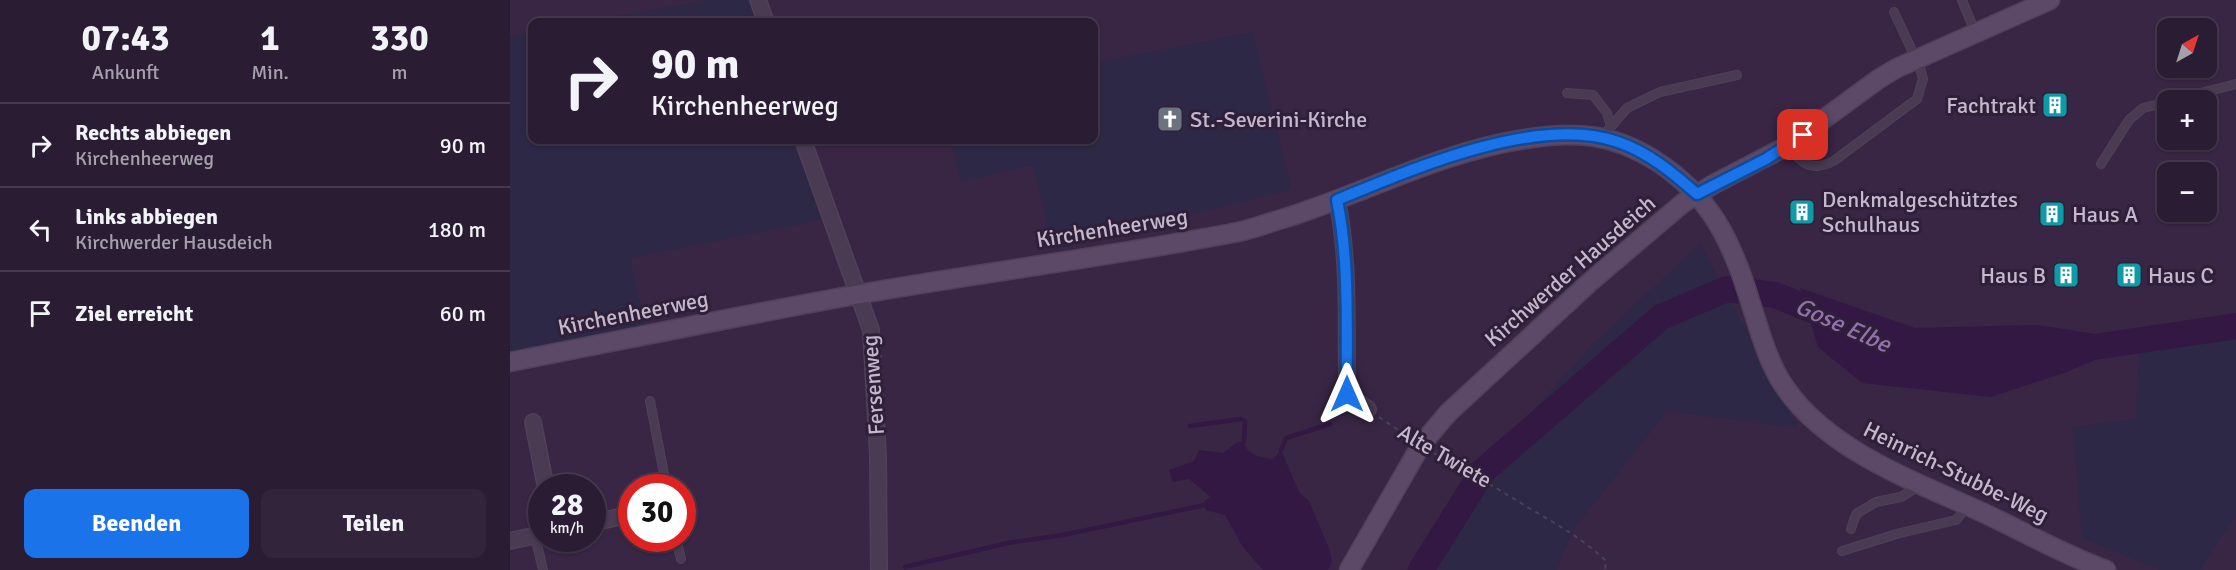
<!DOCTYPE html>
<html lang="de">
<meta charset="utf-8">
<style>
:root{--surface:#2a1c33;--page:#32253b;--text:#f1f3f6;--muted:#a5a1ac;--line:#463a4e;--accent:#1a73e8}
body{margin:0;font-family:Signika,sans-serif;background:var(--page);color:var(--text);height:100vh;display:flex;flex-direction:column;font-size:22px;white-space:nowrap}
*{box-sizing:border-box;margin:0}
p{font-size:20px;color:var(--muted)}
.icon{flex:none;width:33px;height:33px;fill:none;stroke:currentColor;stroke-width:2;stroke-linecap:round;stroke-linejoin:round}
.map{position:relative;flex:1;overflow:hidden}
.drawer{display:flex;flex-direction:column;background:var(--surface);width:510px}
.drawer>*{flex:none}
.banner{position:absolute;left:18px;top:18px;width:570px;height:126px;border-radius:12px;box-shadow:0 2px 4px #0004,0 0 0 2px var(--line);background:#2a1c33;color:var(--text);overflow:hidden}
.needle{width:39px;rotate:39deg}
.controls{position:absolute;left:1647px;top:18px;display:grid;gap:12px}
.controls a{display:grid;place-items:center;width:60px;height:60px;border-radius:12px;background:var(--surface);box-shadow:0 2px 4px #0004,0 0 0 2px var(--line);font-size:30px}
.speed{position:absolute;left:18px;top:474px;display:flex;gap:12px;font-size:30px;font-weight:700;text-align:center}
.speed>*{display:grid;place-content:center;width:78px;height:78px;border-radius:50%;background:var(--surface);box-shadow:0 2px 4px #0004,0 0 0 2px var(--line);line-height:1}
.speed small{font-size:15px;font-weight:400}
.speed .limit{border:9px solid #d22;background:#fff;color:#111}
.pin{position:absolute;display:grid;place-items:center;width:51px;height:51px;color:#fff;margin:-26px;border-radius:12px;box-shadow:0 3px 9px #0006}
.me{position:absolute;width:66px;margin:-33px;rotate:0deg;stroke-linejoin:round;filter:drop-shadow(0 0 4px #0008)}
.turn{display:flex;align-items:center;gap:21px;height:126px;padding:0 24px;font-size:27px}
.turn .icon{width:78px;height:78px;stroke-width:2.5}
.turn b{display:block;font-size:42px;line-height:51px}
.eta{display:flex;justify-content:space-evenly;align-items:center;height:102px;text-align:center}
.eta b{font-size:36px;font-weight:800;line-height:42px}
.cta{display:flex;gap:12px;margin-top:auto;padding:12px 24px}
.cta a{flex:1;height:69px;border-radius:12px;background:var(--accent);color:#fff;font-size:24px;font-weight:800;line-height:69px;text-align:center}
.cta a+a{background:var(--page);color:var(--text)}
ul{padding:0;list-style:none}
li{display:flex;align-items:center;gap:18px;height:84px;padding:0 24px;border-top:2px solid var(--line)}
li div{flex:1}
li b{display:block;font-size:22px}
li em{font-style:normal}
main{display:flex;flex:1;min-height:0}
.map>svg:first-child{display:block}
.green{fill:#2c2845}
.water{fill:#321843}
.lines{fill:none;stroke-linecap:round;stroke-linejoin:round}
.stream{stroke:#321843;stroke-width:4.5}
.river{stroke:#321843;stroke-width:26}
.lane-casing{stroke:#50415a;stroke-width:10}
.street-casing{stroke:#50415a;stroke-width:18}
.secondary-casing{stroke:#50415a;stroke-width:21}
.path{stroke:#44425c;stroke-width:2;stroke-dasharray:4.5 4.5;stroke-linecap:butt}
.lane{stroke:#4a3b53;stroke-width:8}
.street{stroke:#4a3b53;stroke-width:15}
.secondary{stroke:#5c4867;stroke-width:18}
.route-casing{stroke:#114b97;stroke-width:15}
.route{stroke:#1a73e8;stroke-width:10}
.labels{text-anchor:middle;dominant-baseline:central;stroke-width:6;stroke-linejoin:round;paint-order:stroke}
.poi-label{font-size:22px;fill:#c5b8cd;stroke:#2f1f39;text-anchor:start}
.street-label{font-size:22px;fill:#c5b8cd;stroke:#2f1f39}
.water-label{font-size:24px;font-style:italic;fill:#9470ad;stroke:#2f1f39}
</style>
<main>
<section class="drawer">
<div class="eta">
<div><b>07:43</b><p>Ankunft</p></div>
<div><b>1</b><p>Min.</p></div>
<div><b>330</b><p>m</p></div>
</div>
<ul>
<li><svg class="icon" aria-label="right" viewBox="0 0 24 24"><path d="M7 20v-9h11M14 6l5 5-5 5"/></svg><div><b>Rechts abbiegen</b><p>Kirchenheerweg</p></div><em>90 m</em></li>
<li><svg class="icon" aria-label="left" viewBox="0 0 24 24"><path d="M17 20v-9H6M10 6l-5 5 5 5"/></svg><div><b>Links abbiegen</b><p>Kirchwerder Hausdeich</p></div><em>180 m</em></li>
<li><svg class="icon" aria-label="arrive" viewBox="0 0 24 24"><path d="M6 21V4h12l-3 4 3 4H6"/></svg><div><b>Ziel erreicht</b></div><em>60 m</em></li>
</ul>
<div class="cta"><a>Beenden</a><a>Teilen</a></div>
</section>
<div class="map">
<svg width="1726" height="570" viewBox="0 0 1726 570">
<rect width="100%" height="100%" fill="#382644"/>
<!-- green -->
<g class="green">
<polygon points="198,0 242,0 252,22 76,22"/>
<polygon points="22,32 22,140 176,140 178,145 205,140 286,140 319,218 120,258 135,328 0,354 0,36"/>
<polygon points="743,32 781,189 544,250 523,165 451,182 440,140 584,140 584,63"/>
<polygon points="1190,244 1288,428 1157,411 1065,527 1046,570 897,570 942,501 1082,345"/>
<polygon points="1726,312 1726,515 1690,570 1651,570 1572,538 1563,427 1626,419 1630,334 1709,318"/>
</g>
<!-- water -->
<g class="water">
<polygon points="1290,288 1405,328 1527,325 1598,336 1606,351 1557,372 1481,397 1352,383 1308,347"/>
<path d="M734 441C737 456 749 457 763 459L771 450 789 492 799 501 820 551 822 562 818 570H753L733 547 715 515 696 510 694 501 701 497 679 479 663 482 659 470 684 461 689 450 713 453 726 443Z"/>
</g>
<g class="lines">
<!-- stream -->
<g class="stream">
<polyline points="680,426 731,419 735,421 734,441"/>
<polyline points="771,450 776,438 820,424"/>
<polyline points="395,567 498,543 553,535 695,505"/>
</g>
<!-- river -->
<g class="river">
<polyline points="1570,349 1726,326"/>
<polyline points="911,570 973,471 1151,317 1217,289 1265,295 1327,320"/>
</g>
<defs>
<g id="lane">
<polyline points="1452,0 1465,32"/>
<polyline points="1384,12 1406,59"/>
<polyline points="1057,93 1083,95 1097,113 1101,126"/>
<polyline points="1662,100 1726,84"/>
<polyline points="1093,136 1117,108 1150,92 1227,75"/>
<path d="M1277 146C1292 164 1303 173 1325 160L1407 99 1413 79 1408 60"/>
<polyline points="1591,164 1619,120 1633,108 1658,102"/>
<polyline points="140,401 155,479 152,488"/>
<polyline points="1341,529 1346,514 1366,502 1391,497 1410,485"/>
<polyline points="25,536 33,570"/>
<polyline points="166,538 171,559"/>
<polyline points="1332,551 1390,533 1446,520 1457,507"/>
</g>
<g id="street">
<polyline points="248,0 256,22"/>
<polyline points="293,140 361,330 368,456 369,570"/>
<path d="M827 200C840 263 836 329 837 394L858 409"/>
<polyline points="23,422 36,488"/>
<polyline points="82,523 122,514"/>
<polyline points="0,541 32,534"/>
</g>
<g id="secondary">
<path d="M0 362C117 339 233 315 350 294 476 272 603 256 728 232 743 229 758 223 772 219 853 194 930 152 1015 139 1065 131 1102 133 1146 161 1200 196 1222 241 1240 301 1249 328 1255 353 1269 378 1311 450 1408 482 1480 516 1518 534 1556 556 1596 570"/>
<polyline points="839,570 911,445 938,413 1080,282 1173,203 1204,184 1277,146 1370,78 1387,68 1540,0"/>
</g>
</defs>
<!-- lane casing -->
<use href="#lane" class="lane-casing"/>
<!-- street casing -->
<use href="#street" class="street-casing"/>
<!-- secondary casing -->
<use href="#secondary" class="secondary-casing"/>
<!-- path -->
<g class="path">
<polyline points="869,417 897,436"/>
<path d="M924 453C959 471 991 491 1024 511 1050 526 1074 540 1096 561L1095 570"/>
</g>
<!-- lane -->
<use href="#lane" class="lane"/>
<!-- street -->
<use href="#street" class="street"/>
<!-- secondary -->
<use href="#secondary" class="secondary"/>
</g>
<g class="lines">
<defs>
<path id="route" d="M837 394C836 329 840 264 827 200 902 169 1028 114 1108 142 1138 152 1163 173 1187 194L1256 159 1293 135"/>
</defs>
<!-- route casing -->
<use href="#route" class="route-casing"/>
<!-- route -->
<use href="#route" class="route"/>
</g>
<!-- icons -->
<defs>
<symbol id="building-square" viewBox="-11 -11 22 22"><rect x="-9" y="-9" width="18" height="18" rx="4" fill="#0f9aa8" stroke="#2f1f39"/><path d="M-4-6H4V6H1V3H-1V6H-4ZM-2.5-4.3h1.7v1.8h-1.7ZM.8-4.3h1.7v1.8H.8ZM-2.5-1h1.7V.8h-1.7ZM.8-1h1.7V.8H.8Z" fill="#fff"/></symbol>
<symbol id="church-square" viewBox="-11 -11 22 22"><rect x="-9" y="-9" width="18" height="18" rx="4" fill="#6b7280" stroke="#2f1f39"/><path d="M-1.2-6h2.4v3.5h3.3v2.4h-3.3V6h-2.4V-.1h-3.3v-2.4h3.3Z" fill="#fff"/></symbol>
</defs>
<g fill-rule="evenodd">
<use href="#building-square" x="1530" y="90" width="30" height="30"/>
<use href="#church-square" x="645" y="104" width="30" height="30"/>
<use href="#building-square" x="1277" y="197" width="30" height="30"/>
<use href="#building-square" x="1527" y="199" width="30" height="30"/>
<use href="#building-square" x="1541" y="260" width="30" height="30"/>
<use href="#building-square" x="1604" y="260" width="30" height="30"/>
</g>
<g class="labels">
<!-- poi labels -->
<g class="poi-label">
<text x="1526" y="105" text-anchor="end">Fachtrakt</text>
<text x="680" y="119">St.-Severini-Kirche</text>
<text x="1312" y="199">Denkmalgeschütztes<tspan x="1312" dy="25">Schulhaus</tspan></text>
<text x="1562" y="214">Haus A</text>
<text x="1536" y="275" text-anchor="end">Haus B</text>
<text x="1638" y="275">Haus C</text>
</g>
<!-- street labels -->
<g class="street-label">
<text transform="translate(602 228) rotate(-9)">Kirchenheerweg</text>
<text transform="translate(1060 271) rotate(-41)">Kirchwerder Hausdeich</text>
<text transform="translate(123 313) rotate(-11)">Kirchenheerweg</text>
<text transform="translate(363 385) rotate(-94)">Fersenweg</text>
<text transform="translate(935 456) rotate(30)">Alte Twiete</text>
<text transform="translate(1446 472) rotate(26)">Heinrich-Stubbe-Weg</text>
</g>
<!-- water labels -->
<g class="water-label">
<text transform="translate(1333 325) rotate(24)">Gose Elbe</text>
</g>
</g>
</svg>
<div class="controls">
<a><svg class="needle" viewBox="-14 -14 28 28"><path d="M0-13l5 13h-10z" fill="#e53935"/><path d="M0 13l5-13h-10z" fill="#a5a1ac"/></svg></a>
<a>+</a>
<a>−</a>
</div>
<div class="speed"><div>28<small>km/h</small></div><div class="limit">30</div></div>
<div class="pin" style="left:1293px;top:135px;background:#d93025"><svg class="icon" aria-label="arrive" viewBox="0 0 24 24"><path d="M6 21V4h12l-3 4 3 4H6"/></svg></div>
<svg class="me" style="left:837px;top:394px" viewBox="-20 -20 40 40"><path d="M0-17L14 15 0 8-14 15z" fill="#1a73e8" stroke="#fff" stroke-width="4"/></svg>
<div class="banner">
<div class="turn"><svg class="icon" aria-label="right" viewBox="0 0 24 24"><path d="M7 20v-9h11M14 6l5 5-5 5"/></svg><div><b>90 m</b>Kirchenheerweg</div></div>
</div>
</div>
</main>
